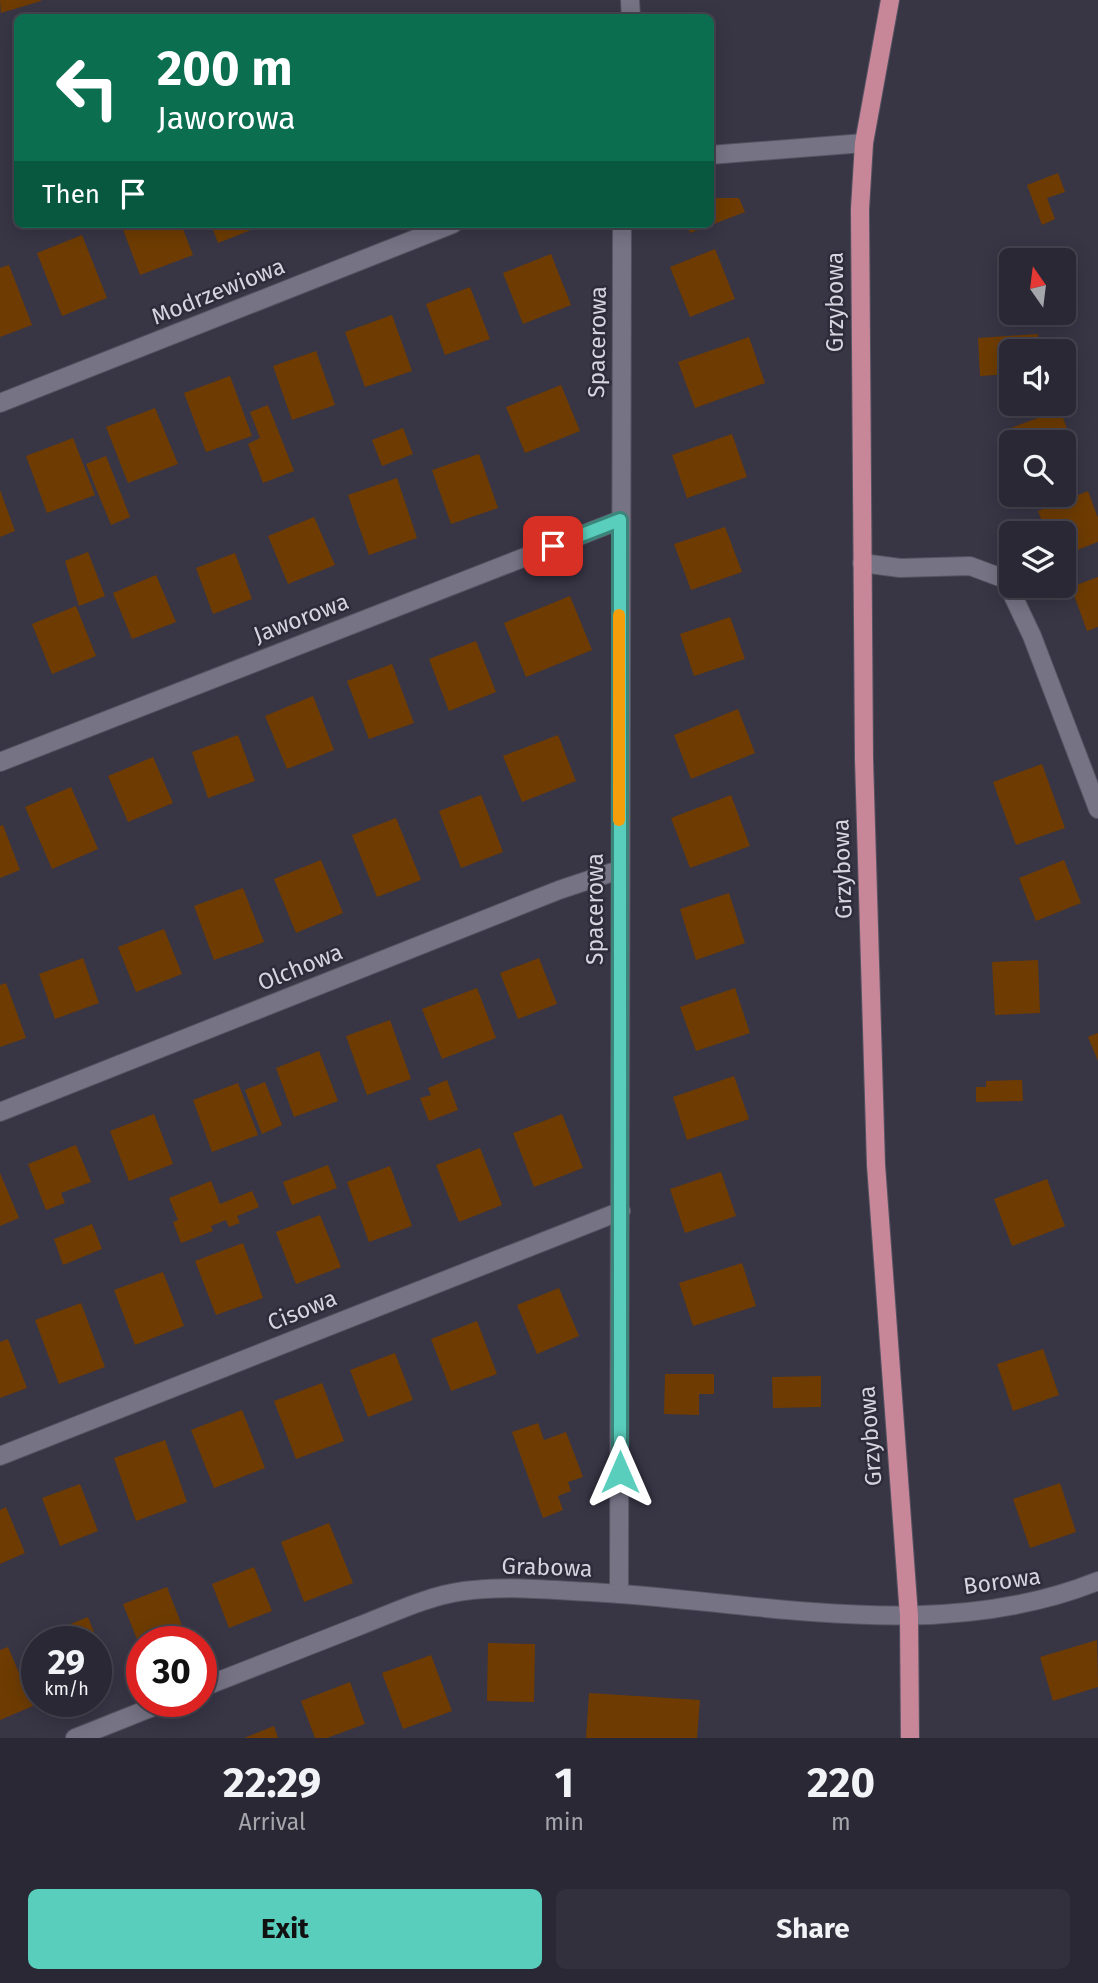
<!DOCTYPE html>
<style>
:root{--surface:#2a2834;--page:#32303c;--text:#f1f3f6;--muted:#a5a6ac;--line:#46444f;--accent:#5acebd}
body{margin:0;font-family:"Fira Sans",sans-serif;background:var(--page);color:var(--text);height:100vh;display:flex;flex-direction:column;font-size:26px;white-space:nowrap}
*{box-sizing:border-box;margin:0}
p{font-size:23px;color:var(--muted)}
.icon{flex:none;width:38px;height:38px;fill:none;stroke:currentColor;stroke-width:2;stroke-linecap:round;stroke-linejoin:round}
.map{position:relative;height:1738px;overflow:hidden}
.drawer{display:flex;flex-direction:column;background:var(--surface);flex:1}
.drawer>*{flex:none}
.banner{position:absolute;left:14px;top:14px;width:700px;height:214px;border-radius:10px;box-shadow:0 4px 18px #0003,0 0 0 2px var(--line);background:#0b6e4f;color:#fff;overflow:hidden}
.needle{width:46px;rotate:346deg}
.controls{position:absolute;left:999px;top:248px;display:grid;gap:14px}
.controls a{display:grid;place-items:center;width:77px;height:77px;border-radius:10px;background:var(--surface);box-shadow:0 4px 18px #0003,0 0 0 2px var(--line);font-size:35px}
.speed{position:absolute;left:21px;top:1626px;display:flex;gap:14px;font-size:35px;font-weight:700;text-align:center}
.speed>*{display:grid;place-content:center;width:91px;height:91px;border-radius:50%;background:var(--surface);box-shadow:0 4px 18px #0003,0 0 0 2px var(--line);line-height:1}
.speed small{font-size:18px;font-weight:400}
.speed .limit{border:10px solid #d22;background:#fff;color:#111}
.pin{position:absolute;display:grid;place-items:center;width:60px;height:60px;color:#fff;margin:-30px;border-radius:14px;box-shadow:0 4px 10px #0006}
.me{position:absolute;width:77px;margin:-38px;rotate:0deg;stroke-linejoin:round;filter:drop-shadow(0 0 5px #0008)}
.turn{display:flex;align-items:center;gap:24px;height:147px;padding:0 28px;font-size:32px}
.turn .icon{width:91px;height:91px;stroke-width:2.5}
.turn b{display:block;font-size:49px;line-height:60px}
.then{display:flex;align-items:center;height:66px;padding:0 28px;background:#0003;gap:14px;font-size:26px}
.eta{display:flex;justify-content:space-evenly;align-items:center;height:119px;text-align:center}
.eta b{font-size:42px;font-weight:700;line-height:49px}
.action{display:flex;gap:14px;margin-top:auto;padding:14px 28px}
.action a{flex:1;height:80px;border-radius:10px;background:var(--accent);color:#111;font-size:28px;font-weight:700;line-height:80px;text-align:center}
.action a+a{background:var(--page);color:var(--text)}
.map>svg:first-child{display:block}
.building{fill:#6e3c03}
.lines{fill:none;stroke-linecap:round;stroke-linejoin:round}
.minor-casing{stroke:#565361;stroke-width:20}
.major-casing{stroke:#565361;stroke-width:20}
.minor{stroke:#767385;stroke-width:18}
.major{stroke:#c88699;stroke-width:18}
.route-casing{stroke:#3a867b;stroke-width:18}
.route{stroke:#5acebd;stroke-width:12}
.slow{stroke:#f59e0b;stroke-width:12}
.labels{text-anchor:middle;dominant-baseline:central;stroke-width:5;stroke-linejoin:round;paint-order:stroke}
.street-label{font-size:23px;fill:#d6d4de;stroke:#2e2b3a}
</style>
<div class="map">
<svg width="1098" height="1738" viewBox="0 0 1098 1738">
<rect width="100%" height="100%" fill="#383545"/>
<!-- building -->
<g class="building">
<polygon points="0,0 41,0 41,1 1,13"/>
<polygon points="1058,173 1065,192 1047,198 1055,219 1042,225 1027,185"/>
<polygon points="710,198 739,198 745,212 690,233 687,224 710,224"/>
<polygon points="121,224 181,224 193,255 140,275"/>
<polygon points="211,224 266,224 218,243"/>
<polygon points="82,235 107,298 62,316 37,253"/>
<polygon points="715,249 735,299 690,317 670,267"/>
<polygon points="551,254 571,305 523,324 503,273"/>
<polygon points="9,265 32,325 0,337 0,268"/>
<polygon points="470,287 490,339 445,355 426,304"/>
<polygon points="392,315 412,371 365,387 345,332"/>
<polygon points="1038,334 1039,352 1012,352 1012,374 980,376 978,338"/>
<polygon points="749,337 765,383 695,408 678,362"/>
<polygon points="316,351 335,405 292,420 273,366"/>
<polygon points="230,376 252,436 206,452 184,393"/>
<polygon points="561,385 580,431 525,453 506,407"/>
<polygon points="268,405 294,471 263,483 248,444 260,438 250,412"/>
<polygon points="155,408 178,464 128,483 106,427"/>
<polygon points="1060,410 1078,458 1064,463 1064,443 1013,443 1008,429"/>
<polygon points="403,428 413,454 382,466 372,440"/>
<polygon points="732,434 747,477 687,498 672,455"/>
<polygon points="73,438 95,495 47,513 26,456"/>
<polygon points="479,454 498,508 451,524 432,470"/>
<polygon points="106,456 130,517 111,525 86,464"/>
<polygon points="397,478 417,538 369,555 348,495"/>
<polygon points="0,490 15,531 0,537"/>
<polygon points="1088,491 1098,518 1098,542 1064,555 1064,534 1047,534 1038,511"/>
<polygon points="314,517 335,565 288,584 268,536"/>
<polygon points="725,527 742,572 691,590 674,544"/>
<polygon points="88,552 105,596 79,606 65,561"/>
<polygon points="235,553 252,599 213,614 196,568"/>
<polygon points="156,575 176,622 132,639 113,593"/>
<polygon points="1098,577 1098,627 1087,631 1071,587"/>
<polygon points="570,596 592,650 526,677 504,623"/>
<polygon points="76,606 96,656 52,674 32,624"/>
<polygon points="730,617 745,659 694,676 680,634"/>
<polygon points="476,641 496,692 449,711 429,659"/>
<polygon points="392,664 414,723 369,739 347,681"/>
<polygon points="313,696 334,750 287,769 265,716"/>
<polygon points="738,709 755,753 691,779 674,735"/>
<polygon points="238,735 255,781 208,798 192,752"/>
<polygon points="558,735 576,781 522,802 503,756"/>
<polygon points="153,757 173,803 128,822 108,776"/>
<polygon points="1042,764 1065,828 1016,845 993,782"/>
<polygon points="71,787 98,849 52,869 25,807"/>
<polygon points="481,795 503,852 461,868 439,811"/>
<polygon points="731,795 750,846 690,868 671,818"/>
<polygon points="396,818 421,880 377,897 352,835"/>
<polygon points="3,825 20,870 0,878 0,826"/>
<polygon points="321,860 343,913 296,933 274,879"/>
<polygon points="1064,860 1081,903 1036,921 1019,878"/>
<polygon points="243,888 264,942 214,960 194,906"/>
<polygon points="729,893 745,943 696,960 680,909"/>
<polygon points="164,929 182,974 136,992 118,947"/>
<polygon points="83,958 99,1003 55,1019 39,974"/>
<polygon points="539,958 557,1004 518,1019 500,973"/>
<polygon points="1038,960 1040,1013 995,1015 992,962"/>
<polygon points="6,983 26,1038 0,1047 0,985"/>
<polygon points="477,988 496,1038 442,1059 422,1009"/>
<polygon points="735,988 750,1033 696,1051 680,1007"/>
<polygon points="390,1020 411,1079 367,1095 346,1036"/>
<polygon points="1098,1033 1098,1061 1088,1037"/>
<polygon points="319,1051 338,1101 294,1117 276,1068"/>
<polygon points="734,1076 749,1119 687,1140 673,1097"/>
<polygon points="447,1080 458,1110 429,1121 420,1098 431,1095 428,1088"/>
<polygon points="1022,1080 1023,1101 976,1102 976,1087 986,1087 986,1081"/>
<polygon points="265,1082 282,1125 262,1134 245,1090"/>
<polygon points="238,1083 258,1135 212,1152 193,1100"/>
<polygon points="154,1114 173,1164 129,1181 110,1131"/>
<polygon points="562,1114 583,1168 534,1187 513,1133"/>
<polygon points="76,1145 91,1182 61,1193 65,1203 46,1210 28,1164"/>
<polygon points="480,1148 502,1205 459,1222 436,1165"/>
<polygon points="328,1165 337,1188 292,1205 283,1182"/>
<polygon points="390,1166 412,1226 369,1242 347,1182"/>
<polygon points="721,1172 736,1216 685,1233 670,1189"/>
<polygon points="0,1173 19,1218 0,1226"/>
<polygon points="1047,1179 1065,1226 1012,1246 994,1199"/>
<polygon points="211,1181 220,1204 252,1191 259,1207 237,1216 240,1223 229,1227 226,1220 211,1226 213,1231 181,1243 173,1222 178,1220 169,1198"/>
<polygon points="320,1215 341,1267 296,1284 276,1232"/>
<polygon points="92,1224 102,1249 63,1265 54,1239"/>
<polygon points="243,1243 263,1298 216,1315 195,1261"/>
<polygon points="742,1263 756,1306 693,1326 679,1283"/>
<polygon points="163,1272 184,1326 135,1345 114,1290"/>
<polygon points="559,1288 579,1336 537,1354 517,1305"/>
<polygon points="81,1303 105,1367 59,1384 35,1320"/>
<polygon points="477,1321 497,1374 451,1391 431,1339"/>
<polygon points="8,1339 27,1388 0,1398 0,1342"/>
<polygon points="1043,1349 1059,1395 1013,1411 997,1364"/>
<polygon points="395,1353 413,1400 368,1417 350,1370"/>
<polygon points="665,1374 714,1374 714,1394 699,1394 699,1415 664,1414"/>
<polygon points="821,1376 821,1407 773,1408 772,1377"/>
<polygon points="322,1383 344,1441 296,1459 274,1401"/>
<polygon points="242,1410 265,1468 214,1488 191,1430"/>
<polygon points="538,1423 544,1440 566,1432 583,1477 568,1482 571,1491 558,1496 563,1510 543,1518 512,1432"/>
<polygon points="165,1440 187,1502 136,1521 114,1458"/>
<polygon points="1060,1483 1076,1532 1030,1548 1013,1499"/>
<polygon points="80,1484 98,1531 60,1546 42,1498"/>
<polygon points="6,1507 25,1553 0,1564 0,1510"/>
<polygon points="329,1523 353,1583 304,1602 281,1542"/>
<polygon points="254,1567 272,1611 229,1628 212,1584"/>
<polygon points="167,1587 188,1641 142,1642 142,1652 123,1604"/>
<polygon points="88,1617 110,1673 96,1678 96,1642 46,1642 43,1635"/>
<polygon points="1097,1640 1098,1687 1053,1701 1040,1657"/>
<polygon points="488,1643 535,1644 534,1702 487,1701"/>
<polygon points="8,1647 33,1706 0,1720 0,1650"/>
<polygon points="431,1655 452,1711 403,1729 382,1673"/>
<polygon points="350,1682 365,1724 327,1738 315,1738 301,1701"/>
<polygon points="589,1693 700,1700 697,1738 586,1738"/>
<polygon points="274,1726 278,1738 244,1738"/>
</g>
<g class="lines">
<defs>
<g id="minor">
<polyline points="630,0 631,18"/>
<polyline points="710,155 864,143"/>
<polyline points="0,403 453,224"/>
<polyline points="862,563 900,568 970,566 1005,579 1032,636 1098,809"/>
<polyline points="0,762 620,520"/>
<polyline points="0,1112 559,890 619,870"/>
<polyline points="0,1456 621,1211"/>
<polyline points="619,1594 622,224"/>
<path d="M201 1688C254 1667 306 1647 359 1626 393 1613 427 1596 464 1591 505 1585 549 1590 591 1592 759 1601 936 1646 1098 1581"/>
<polyline points="75,1738 168,1701"/>
</g>
<polyline id="major" points="890,0 864,143 860,209 864,759 876,1165 909,1616 910,1738"/>
</defs>
<!-- minor casing -->
<use href="#minor" class="minor-casing"/>
<!-- major casing -->
<use href="#major" class="major-casing"/>
<!-- minor -->
<use href="#minor" class="minor"/>
<!-- major -->
<use href="#major" class="major"/>
</g>
<g class="lines">
<defs>
<polyline id="route" points="553,546 620,520 620,1472"/>
</defs>
<!-- route casing -->
<use href="#route" class="route-casing"/>
<!-- route -->
<use href="#route" class="route"/>
<!-- slow -->
<polyline class="slow" points="619,820 619,615"/>
</g>
<g class="labels">
<!-- street labels -->
<g class="street-label">
<text transform="translate(218 291) rotate(-22)">Modrzewiowa</text>
<text transform="translate(835 302) rotate(-90)">Grzybowa</text>
<text transform="translate(597 342) rotate(-89)">Spacerowa</text>
<text transform="translate(301 618) rotate(-21)">Jaworowa</text>
<text transform="translate(842 869) rotate(-92)">Grzybowa</text>
<text transform="translate(595 909) rotate(-90)">Spacerowa</text>
<text transform="translate(300 967) rotate(-22)">Olchowa</text>
<text transform="translate(302 1310) rotate(-22)">Cisowa</text>
<text transform="translate(870 1436) rotate(-94)">Grzybowa</text>
<text transform="translate(547 1567) rotate(2)">Grabowa</text>
<text transform="translate(1002 1581) rotate(-8)">Borowa</text>
</g>
</g>
</svg>
<div class="controls">
<a><svg class="needle" viewBox="-14 -14 28 28"><path d="M0-13l5 13h-10z" fill="#e53935"/><path d="M0 13l5-13h-10z" fill="#a5a6ac"/></svg></a>
<a><svg class="icon" aria-label="sound" viewBox="0 0 24 24"><path d="M4 9h4l5-4v14l-5-4H4zM17 9q2 3 0 6"/></svg></a>
<a><svg class="icon" aria-label="search" viewBox="0 0 24 24"><circle cx="10" cy="10" r="6"/><path d="M15 15l6 6"/></svg></a>
<a><svg class="icon" aria-label="layers" viewBox="0 0 24 24"><path d="M12 4l9 5-9 5-9-5zM3 14l9 5 9-5"/></svg></a>
</div>
<div class="speed"><div>29<small>km/h</small></div><div class="limit">30</div></div>
<div class="pin" style="left:553px;top:546px;background:#d93025"><svg class="icon" aria-label="arrive" viewBox="0 0 24 24"><path d="M6 21V4h12l-3 4 3 4H6"/></svg></div>
<svg class="me" style="left:620px;top:1472px" viewBox="-20 -20 40 40"><path d="M0-17L14 15 0 8-14 15z" fill="#5acebd" stroke="#fff" stroke-width="4"/></svg>
<div class="banner">
<div class="turn"><svg class="icon" aria-label="left" viewBox="0 0 24 24"><path d="M17 20v-9H6M10 6l-5 5 5 5"/></svg><div><b>200 m</b>Jaworowa</div></div>
<div class="then">Then<svg class="icon" aria-label="arrive" viewBox="0 0 24 24"><path d="M6 21V4h12l-3 4 3 4H6"/></svg></div>
</div>
</div>
<section class="drawer">
<div class="eta">
<div><b>22:29</b><p>Arrival</p></div>
<div><b>1</b><p>min</p></div>
<div><b>220</b><p>m</p></div>
</div>
<div class="action"><a>Exit</a><a>Share</a></div>
</section>
